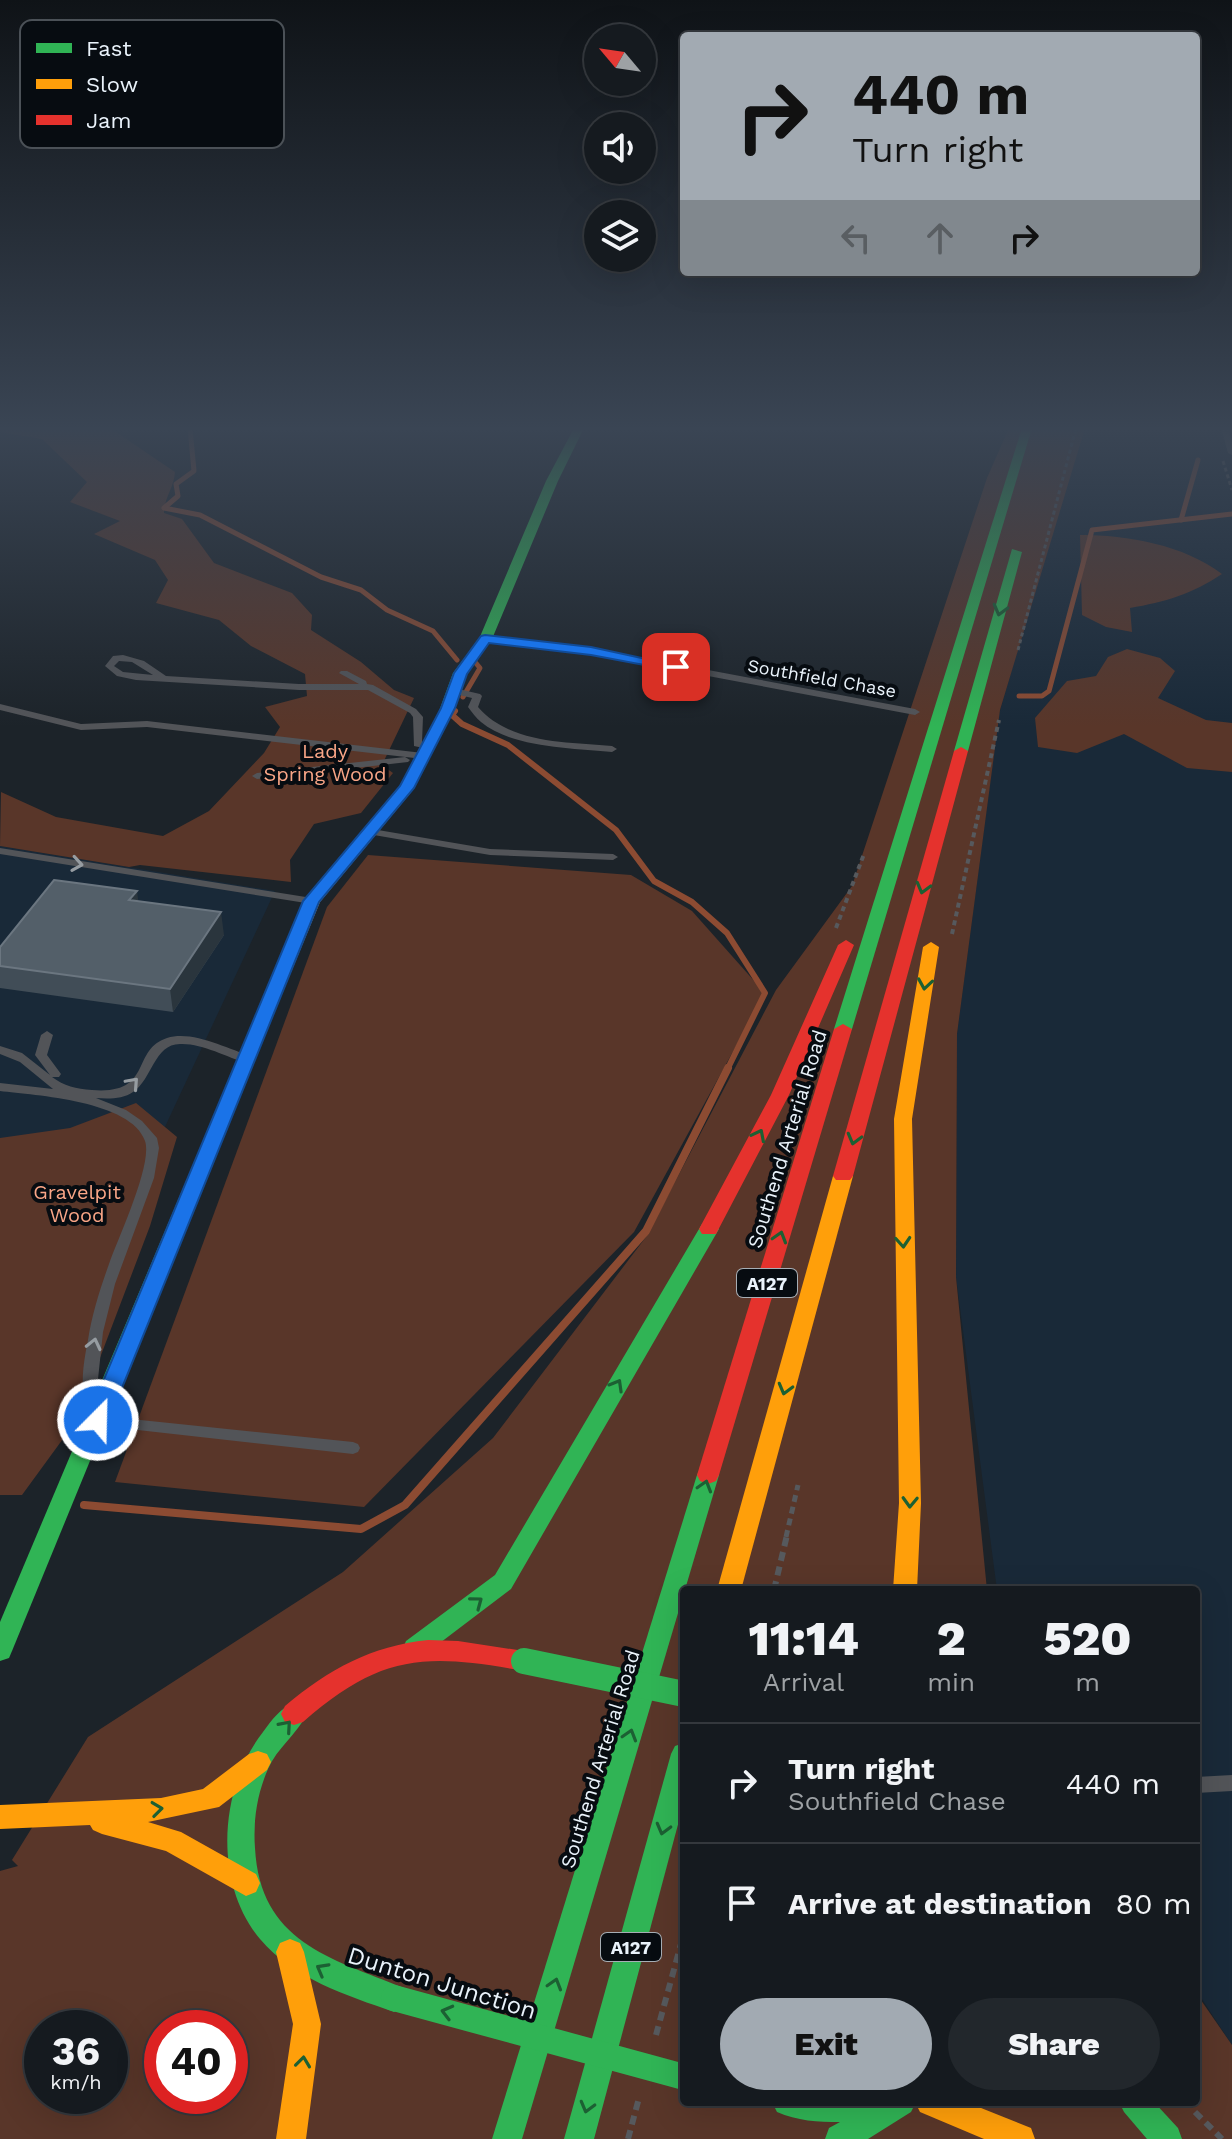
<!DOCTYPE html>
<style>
:root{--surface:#151a1f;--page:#22272c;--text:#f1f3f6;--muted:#9da1a4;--line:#34383d;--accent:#a2aab2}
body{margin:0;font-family:"Work Sans",sans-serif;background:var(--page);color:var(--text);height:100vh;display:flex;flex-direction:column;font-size:30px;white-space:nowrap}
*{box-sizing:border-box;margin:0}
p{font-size:26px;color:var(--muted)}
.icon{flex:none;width:44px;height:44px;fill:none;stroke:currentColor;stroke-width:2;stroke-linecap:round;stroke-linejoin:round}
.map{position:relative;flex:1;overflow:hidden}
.panel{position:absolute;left:680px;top:1586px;width:520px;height:520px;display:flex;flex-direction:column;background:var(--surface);border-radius:8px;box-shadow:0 8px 32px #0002,0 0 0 2px var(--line)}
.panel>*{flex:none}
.hud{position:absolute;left:680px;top:32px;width:520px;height:244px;border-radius:8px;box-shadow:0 8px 32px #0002,0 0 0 2px var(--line);background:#a2aab2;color:#111;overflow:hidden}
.needle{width:52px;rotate:299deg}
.fabs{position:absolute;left:584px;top:24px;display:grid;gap:16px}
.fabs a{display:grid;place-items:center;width:72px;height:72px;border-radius:50%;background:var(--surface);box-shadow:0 8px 32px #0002,0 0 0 2px var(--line);font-size:40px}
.speed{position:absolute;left:24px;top:2010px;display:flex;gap:16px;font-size:40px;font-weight:700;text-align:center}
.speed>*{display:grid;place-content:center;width:104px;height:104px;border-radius:50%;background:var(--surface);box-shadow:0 8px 32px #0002,0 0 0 2px var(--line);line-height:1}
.speed small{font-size:20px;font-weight:400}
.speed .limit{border:12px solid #d22;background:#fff;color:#111}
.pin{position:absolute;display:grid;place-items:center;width:68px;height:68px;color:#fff;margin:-34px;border-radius:16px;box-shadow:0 4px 12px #0006}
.me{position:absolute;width:88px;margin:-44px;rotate:23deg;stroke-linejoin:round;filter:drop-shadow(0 0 6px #0008)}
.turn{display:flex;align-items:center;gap:28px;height:168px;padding:0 40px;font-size:36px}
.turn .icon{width:104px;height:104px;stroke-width:2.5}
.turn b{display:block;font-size:56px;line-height:68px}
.lanes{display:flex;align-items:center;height:76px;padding:0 40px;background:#0003;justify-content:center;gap:40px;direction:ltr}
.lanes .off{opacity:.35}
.eta{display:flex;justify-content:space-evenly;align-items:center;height:136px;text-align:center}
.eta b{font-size:48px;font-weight:800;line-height:56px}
.cta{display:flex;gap:16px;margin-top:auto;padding:16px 40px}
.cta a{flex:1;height:92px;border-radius:48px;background:var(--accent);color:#111;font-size:32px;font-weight:800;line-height:92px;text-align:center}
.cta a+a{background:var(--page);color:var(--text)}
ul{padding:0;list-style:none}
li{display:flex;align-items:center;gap:24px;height:120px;padding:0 40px;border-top:2px solid var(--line)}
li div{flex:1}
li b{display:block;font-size:30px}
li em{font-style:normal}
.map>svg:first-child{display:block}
.built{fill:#192938}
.green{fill:#593629;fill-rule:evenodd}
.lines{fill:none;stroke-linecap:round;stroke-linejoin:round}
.stream-far2{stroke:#8c4b32;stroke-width:5}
.stream-far1{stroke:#8c4b32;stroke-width:6}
.stream{stroke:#8c4b32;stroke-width:8}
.path-far3{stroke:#56595d;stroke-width:3;stroke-dasharray:4 3;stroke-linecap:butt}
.path-far2{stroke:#56595d;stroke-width:4;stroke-dasharray:5 4;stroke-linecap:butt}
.path-far1{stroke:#56595d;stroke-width:5;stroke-dasharray:7 5;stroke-linecap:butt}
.path{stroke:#56595d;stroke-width:6;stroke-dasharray:9 6;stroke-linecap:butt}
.lane{fill:#525458;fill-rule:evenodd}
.fast{fill:#30b455;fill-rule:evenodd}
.slow{fill:#ff9f0a;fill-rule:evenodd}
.jam{fill:#e5322d;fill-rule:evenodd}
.fast-bridge{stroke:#30b455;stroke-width:26}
.wall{fill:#414d57}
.shaded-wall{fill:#2a353d}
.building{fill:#535f69;stroke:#6b7680;stroke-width:2}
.oneway{stroke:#1c6033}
.oneway2{stroke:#969ca1}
.route{fill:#1a73e8;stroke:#114b97;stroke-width:2}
.labels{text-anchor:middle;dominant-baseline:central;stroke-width:8;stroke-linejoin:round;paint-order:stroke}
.far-street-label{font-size:18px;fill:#eaf3fb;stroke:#070c11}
.shield{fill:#070c11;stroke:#a6aeb5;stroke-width:2}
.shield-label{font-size:18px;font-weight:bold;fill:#eaf3fb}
.park-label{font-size:20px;fill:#faa687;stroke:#070c11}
.street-label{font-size:20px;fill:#eaf3fb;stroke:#070c11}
.near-street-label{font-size:24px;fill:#eaf3fb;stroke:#070c11}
.key{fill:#070c11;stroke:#4b5157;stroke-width:2}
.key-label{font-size:22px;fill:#eaf3fb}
</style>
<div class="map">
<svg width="1232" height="2139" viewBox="0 0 1232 2139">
<rect width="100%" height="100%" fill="#1c2329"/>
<!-- built -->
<g class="built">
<polygon points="1082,428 1232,428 1232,2045 1196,1990 1196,1590 997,1590 956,1277 957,1034 999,714"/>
<polygon points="0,846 275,891 32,1412 0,1406"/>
</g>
<!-- green -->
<g class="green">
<path d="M0 428H110L175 472C174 488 164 498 164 513L182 519 214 563 292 593 312 615 311 630 361 662 394 690 414 698 382 765 393 773 361 813 314 824 290 860 291 882 140 865 129 867 0 846 1 792 56 817 163 836 209 811 264 753 280 727 265 707 307 696 305 674 251 646 219 620 156 603 168 580 155 560 94 534 120 521 70 502 87 482 42 439 0 432Z"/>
<path d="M1009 428H1085L1000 710 957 1034 956 1277 987 1590H684V2102H1196V1993L1232 2045V2139H0V1871L18 1866 12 1860 88 1737 343 1572 493 1438 646 1237 776 990 852 886 987 478ZM42 2028H110V2096H42ZM162 2028H230V2096H162Z"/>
<path d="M1080 535C1128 535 1184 545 1222 574 1192 594 1165 602 1130 608L1132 632 1106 627 1082 615Z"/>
<polygon points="1127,649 1160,658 1175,671 1158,698 1206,720 1232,723 1232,772 1187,768 1124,734 1077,753 1038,747 1035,718 1067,681 1096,676 1108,657"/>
<polygon points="368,855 631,875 692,911 765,993 634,1232 364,1507 115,1482 327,907"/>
<polygon points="136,1103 177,1137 150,1226 76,1421 22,1495 0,1495 0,1138 70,1128"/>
</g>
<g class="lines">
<!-- stream-far2 -->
<g class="stream-far2">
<polyline points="190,428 194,471 176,484 178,496 164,508 200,515 321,577 361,590 387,610 433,631 457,660"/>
<polyline points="1181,520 1198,460"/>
<polyline points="1019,696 1042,696 1049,691 1092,530 1232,514"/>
<polyline points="463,697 480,668 475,662"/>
</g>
<!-- stream-far1 -->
<polyline class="stream-far1" points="455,711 452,715 462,724 508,745 616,830 654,881 692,902 727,933 765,993 727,1070"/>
<!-- stream -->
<polyline class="stream" points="84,1505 361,1529 405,1505 646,1231 728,1068"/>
<!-- path-far3 -->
<g class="path-far3">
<polyline points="1223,461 1232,490"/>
<polyline points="1018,650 1076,428"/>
</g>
<!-- path-far2 -->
<g class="path-far2">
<polyline points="836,928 864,854"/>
<polyline points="952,934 999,720"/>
</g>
<!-- path-far1 -->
<polyline class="path-far1" points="786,1537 798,1485"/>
<!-- path -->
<g class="path">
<polyline points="774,1590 787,1535"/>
<polyline points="656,2035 684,1933"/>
<polyline points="1195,2112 1222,2139"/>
<polyline points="628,2139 639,2098"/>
</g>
<!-- lane -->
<g class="lane">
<polygon points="1221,428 1228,428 1232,442 1232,455 1228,453"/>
<polygon points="485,636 591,648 915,709 920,712 915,715 591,654 482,641 482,637"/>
<path d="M123 655 144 661 166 676 299 684H359L339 673 341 671H347L366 681 367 684 373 685 416 709 423 717 422 742 433 746 428 749 414 746 413 717 410 713 368 690H299L136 680 117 676 105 666 113 656ZM119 661 132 662 153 675 123 672 114 666Z"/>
<path d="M454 688 480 694 482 696 478 707C510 744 567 742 612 746L617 749 612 752C573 748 512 748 481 722 476 718 472 712 468 707L472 698 451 693 449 691Z"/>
<polygon points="0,704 81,724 147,721 423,753 428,756 423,759 147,727 81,730 0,710"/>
<polygon points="405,757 410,760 408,762 257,779 252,776 257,773"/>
<polygon points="372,829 490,849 613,854 618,857 613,860 490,855 368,834 367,832"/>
<polygon points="0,848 312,898 317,901 312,904 0,854"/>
<path d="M47 1031 53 1035 47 1055 61 1074 59 1077H52C64 1086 76 1089 92 1090 154 1095 130 1050 167 1038 193 1030 227 1049 251 1056L253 1059 247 1063C226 1057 202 1043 180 1044 154 1044 152 1080 133 1092 123 1099 109 1099 96 1098L126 1110 142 1121 157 1138 159 1148 154 1178 115 1284 103 1332 98 1379 99 1403 97 1407 92 1408 87 1407C79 1387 84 1360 88 1340 92 1314 100 1289 109 1264 118 1238 153 1164 145 1141 132 1101 35 1095 0 1091V1083L53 1089 20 1062 0 1054V1046L22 1053 50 1075 35 1055 41 1035Z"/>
<polygon points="102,1416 353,1442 358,1444 360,1448 358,1452 353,1454 102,1426 97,1425 95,1421 97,1417"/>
<polygon points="1232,1775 1232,1791 1196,1793 1196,1777"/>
</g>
<!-- fast -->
<g class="fast">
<polygon points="574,428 584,428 558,481 492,639 467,673 452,714 450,717 440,717 438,714 453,673 479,639 546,481"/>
<polygon points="1022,428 1032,428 852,1029 849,1033 837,1033 834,1029"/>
<polygon points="1012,549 1022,552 968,751 961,755 956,754 954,751"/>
<polygon points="220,1116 229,1122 12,1651 9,1658 0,1661 0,1622 211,1122"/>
<polygon points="709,1222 716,1224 719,1229 511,1589 424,1655 415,1658 406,1655 403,1648 406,1641 495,1575 699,1229 702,1224"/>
<polygon points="708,1466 716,1469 719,1475 522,2139 492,2139 697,1475 700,1469"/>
<path d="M294 1703 303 1706 307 1714C297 1734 277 1748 268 1769 257 1794 253 1821 255 1848 260 1942 330 1958 404 1988L408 1998 404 2008 394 2012C346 1995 294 1979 260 1939 213 1883 219 1788 263 1732 272 1720 280 1708 294 1703Z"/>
<polygon points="684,1743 684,1802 594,2139 564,2139 671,1754 675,1746"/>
<path d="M772 2102H916L911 2112 868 2139H825L829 2128 840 2122C818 2122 797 2121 777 2112Z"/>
<polygon points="1119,2102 1154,2102 1178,2128 1182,2139 1147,2139 1124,2112"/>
</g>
<!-- slow -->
<g class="slow">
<polygon points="445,710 452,714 412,791 320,902 229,1122 227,1126 213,1126 211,1122 304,901 400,786 438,714"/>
<polygon points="931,942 939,947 912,1119 921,1503 917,1590 893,1590 899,1503 894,1119 923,947"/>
<polygon points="843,1170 853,1176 741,1590 717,1590 833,1176"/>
<polygon points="258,1751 267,1754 271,1762 267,1770 219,1807 148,1822 181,1832 256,1874 260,1883 256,1892 246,1896 166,1851 102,1834 93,1830 90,1825 0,1829 0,1805 161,1798 203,1789 249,1754"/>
<polygon points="290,1939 300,1943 304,1952 321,2024 306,2139 276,2139 293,2024 276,1952 280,1943"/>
<polygon points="915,2102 966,2102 1031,2128 1035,2139 984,2139 920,2112"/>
</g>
<!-- jam -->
<g class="jam">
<polygon points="961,747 968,751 853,1176 850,1180 836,1180 833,1176 954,751"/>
<polygon points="846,940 854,945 789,1095 716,1234 702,1234 699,1229 771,1095 838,945"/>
<polygon points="843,1024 852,1029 719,1475 716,1481 708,1484 700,1481 697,1475 834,1029"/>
<path d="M428 1640 458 1641 524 1651 533 1654 536 1661 533 1668 524 1671C425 1653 381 1654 303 1722L294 1725 285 1722 281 1714 285 1706C329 1669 371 1646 428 1640Z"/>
</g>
<!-- fast-bridge -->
<g class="fast-bridge">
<polyline points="524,1661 684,1694"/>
<polyline points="394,1998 684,2077"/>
</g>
</g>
<!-- wall -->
<polygon class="wall" points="138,902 224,935 173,1012 0,988 0,947"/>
<!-- shaded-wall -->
<g class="shaded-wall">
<polygon points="137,891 140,914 129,900"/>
<polygon points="221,912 224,935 173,1012 170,989"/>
</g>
<!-- building -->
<polygon class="building" points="54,880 137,891 129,900 221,912 170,989 0,966 0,947"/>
<!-- one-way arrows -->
<defs><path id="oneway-chevron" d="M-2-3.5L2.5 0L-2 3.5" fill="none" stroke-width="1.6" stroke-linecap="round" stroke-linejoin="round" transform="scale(2)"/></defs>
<g class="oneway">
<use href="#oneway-chevron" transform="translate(1000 610) rotate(105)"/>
<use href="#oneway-chevron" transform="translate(923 888) rotate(105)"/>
<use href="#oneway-chevron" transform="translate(925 984) rotate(99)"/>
<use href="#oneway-chevron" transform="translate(759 1135) rotate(-63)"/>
<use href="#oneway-chevron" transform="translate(854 1139) rotate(105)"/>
<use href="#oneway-chevron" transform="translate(780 1237) rotate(-73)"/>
<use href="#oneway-chevron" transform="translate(903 1242) rotate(86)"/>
<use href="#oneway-chevron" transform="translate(617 1385) rotate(-60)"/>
<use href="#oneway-chevron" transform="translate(785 1389) rotate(105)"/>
<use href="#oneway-chevron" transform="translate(705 1486) rotate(-73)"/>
<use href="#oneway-chevron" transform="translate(910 1502) rotate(92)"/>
<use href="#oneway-chevron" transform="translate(477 1602) rotate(-37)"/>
<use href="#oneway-chevron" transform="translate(286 1726) rotate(-49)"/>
<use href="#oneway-chevron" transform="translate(630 1735) rotate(-73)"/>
<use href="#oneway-chevron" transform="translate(157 1809) rotate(-7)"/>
<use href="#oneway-chevron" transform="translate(663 1829) rotate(105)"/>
<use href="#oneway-chevron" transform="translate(322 1969) rotate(-151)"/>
<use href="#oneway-chevron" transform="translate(555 1984) rotate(-73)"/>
<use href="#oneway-chevron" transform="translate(447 2012) rotate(-165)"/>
<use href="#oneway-chevron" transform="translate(303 2062) rotate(-83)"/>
<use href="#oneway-chevron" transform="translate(587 2107) rotate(105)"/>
</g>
<g class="oneway2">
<use href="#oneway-chevron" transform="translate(77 864) rotate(9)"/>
<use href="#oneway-chevron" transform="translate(133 1083) rotate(-48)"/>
<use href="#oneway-chevron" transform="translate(94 1344) rotate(-77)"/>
</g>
<!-- sky -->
<linearGradient id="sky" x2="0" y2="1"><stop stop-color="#0f1317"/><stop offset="0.59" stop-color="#3a4554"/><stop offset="1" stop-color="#3a4554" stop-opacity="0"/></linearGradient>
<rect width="1232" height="727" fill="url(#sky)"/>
<!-- route -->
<polygon class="route" points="485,635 591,647 683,667 676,671 591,655 489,643 467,674 455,708 414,788 319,902 109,1420 106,1426 90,1426 87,1420 303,901 400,786 441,708 454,673 481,636"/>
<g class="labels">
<!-- far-street labels -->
<g class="far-street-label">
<text transform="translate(822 678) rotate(10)">Southfield Chase</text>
</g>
<!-- shield labels -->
<g class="shield">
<rect x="737" y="1269" width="60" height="28" rx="6"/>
<rect x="601" y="1933" width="60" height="28" rx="6"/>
</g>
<g class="shield-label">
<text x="767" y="1283">A127</text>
<text x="631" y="1947">A127</text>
</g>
<!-- park labels -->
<g class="park-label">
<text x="325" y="751">Lady<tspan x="325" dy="23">Spring Wood</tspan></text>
<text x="77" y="1192">Gravelpit<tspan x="77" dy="23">Wood</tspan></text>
</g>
<!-- street labels -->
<g class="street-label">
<text transform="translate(787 1139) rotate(-73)">Southend Arterial Road</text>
<text transform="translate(600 1759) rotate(-73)">Southend Arterial Road</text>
</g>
<!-- near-street labels -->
<g class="near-street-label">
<text transform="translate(442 1983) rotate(17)">Dunton Junction</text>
</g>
</g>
<!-- legend -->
<rect x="20" y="20" width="264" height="128" rx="12" class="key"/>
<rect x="36" y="43" width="36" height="10" fill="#30b455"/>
<rect x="36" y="79" width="36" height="10" fill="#ff9f0a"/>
<rect x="36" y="115" width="36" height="10" fill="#e5322d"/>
<g class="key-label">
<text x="86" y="56">Fast</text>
<text x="86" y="92">Slow</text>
<text x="86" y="128">Jam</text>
</g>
</svg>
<div class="fabs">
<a><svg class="needle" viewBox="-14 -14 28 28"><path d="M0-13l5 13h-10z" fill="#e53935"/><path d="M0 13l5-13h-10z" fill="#9da1a4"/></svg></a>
<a><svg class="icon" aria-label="sound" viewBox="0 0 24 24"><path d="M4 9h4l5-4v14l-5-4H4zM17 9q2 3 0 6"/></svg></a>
<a><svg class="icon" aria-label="layers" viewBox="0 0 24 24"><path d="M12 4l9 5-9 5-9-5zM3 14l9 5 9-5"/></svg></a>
</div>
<div class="speed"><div>36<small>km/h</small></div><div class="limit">40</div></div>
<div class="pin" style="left:676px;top:667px;background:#d93025"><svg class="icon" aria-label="arrive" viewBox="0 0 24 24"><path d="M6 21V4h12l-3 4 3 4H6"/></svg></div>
<svg class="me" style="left:98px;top:1420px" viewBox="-20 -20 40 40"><circle r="17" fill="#1a73e8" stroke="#fff" stroke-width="3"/><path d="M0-11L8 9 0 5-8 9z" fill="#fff"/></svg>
<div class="hud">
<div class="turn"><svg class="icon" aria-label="right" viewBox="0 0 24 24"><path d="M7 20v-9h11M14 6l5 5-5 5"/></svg><div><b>440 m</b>Turn right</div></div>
<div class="lanes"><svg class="icon off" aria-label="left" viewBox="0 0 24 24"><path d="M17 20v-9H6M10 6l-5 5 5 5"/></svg><svg class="icon off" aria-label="ahead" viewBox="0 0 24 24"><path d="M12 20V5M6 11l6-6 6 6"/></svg><svg class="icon" aria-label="right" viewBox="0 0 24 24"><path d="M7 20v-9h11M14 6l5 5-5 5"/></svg></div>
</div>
<section class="panel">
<div class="eta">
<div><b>11:14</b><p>Arrival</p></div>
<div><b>2</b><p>min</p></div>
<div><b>520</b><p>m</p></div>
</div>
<ul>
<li><svg class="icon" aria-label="right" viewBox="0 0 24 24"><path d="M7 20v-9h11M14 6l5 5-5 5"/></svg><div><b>Turn right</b><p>Southfield Chase</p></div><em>440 m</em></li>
<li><svg class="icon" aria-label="arrive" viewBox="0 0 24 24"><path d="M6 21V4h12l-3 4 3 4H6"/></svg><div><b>Arrive at destination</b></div><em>80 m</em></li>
</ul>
<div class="cta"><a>Exit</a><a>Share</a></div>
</section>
</div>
